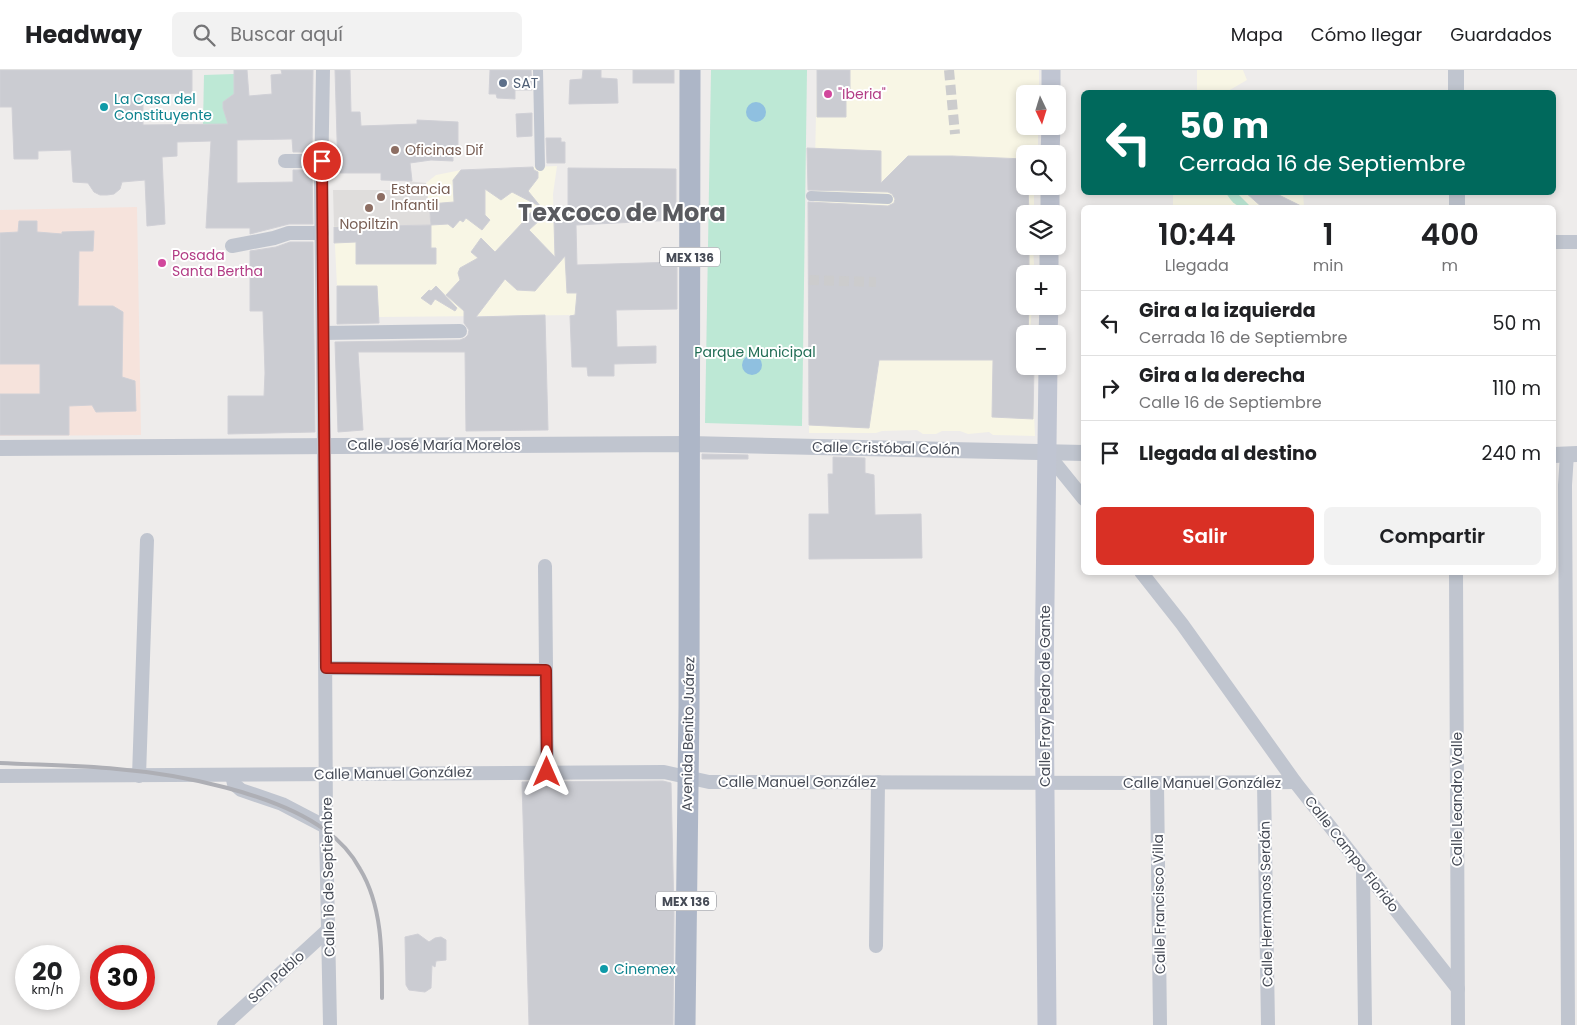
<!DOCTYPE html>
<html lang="es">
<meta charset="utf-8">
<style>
:root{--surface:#fff;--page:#f2f2f2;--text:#202124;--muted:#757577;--line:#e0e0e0;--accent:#d93025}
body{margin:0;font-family:Poppins,sans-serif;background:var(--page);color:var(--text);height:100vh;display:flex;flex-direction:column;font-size:19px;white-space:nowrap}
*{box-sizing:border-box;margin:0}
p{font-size:16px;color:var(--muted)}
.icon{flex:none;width:28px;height:28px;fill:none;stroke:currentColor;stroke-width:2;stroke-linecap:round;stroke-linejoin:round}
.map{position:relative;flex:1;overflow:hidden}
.side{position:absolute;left:1081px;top:135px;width:475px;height:370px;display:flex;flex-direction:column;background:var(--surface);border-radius:8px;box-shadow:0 2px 8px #0003}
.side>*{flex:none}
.top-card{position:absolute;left:1081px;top:20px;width:475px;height:105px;border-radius:8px;box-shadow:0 2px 8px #0003;background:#00695c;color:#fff;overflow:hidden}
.needle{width:32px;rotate:176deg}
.buttons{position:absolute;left:1016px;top:15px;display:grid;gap:10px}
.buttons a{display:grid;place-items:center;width:50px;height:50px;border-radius:8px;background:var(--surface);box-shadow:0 2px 8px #0003;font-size:25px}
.speed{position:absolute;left:15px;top:875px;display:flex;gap:10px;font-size:25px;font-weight:700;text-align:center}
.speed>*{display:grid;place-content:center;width:65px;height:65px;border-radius:50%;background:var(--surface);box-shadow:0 2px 8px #0003;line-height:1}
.speed small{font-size:12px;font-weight:400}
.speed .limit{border:8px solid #d22;background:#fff;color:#111}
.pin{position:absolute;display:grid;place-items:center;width:42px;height:42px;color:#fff;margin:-21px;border:2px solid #fff;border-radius:50%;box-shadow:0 1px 5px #0007}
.me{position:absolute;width:55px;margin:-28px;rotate:0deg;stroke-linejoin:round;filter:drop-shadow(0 0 4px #0008)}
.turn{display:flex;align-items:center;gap:18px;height:105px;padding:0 15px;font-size:22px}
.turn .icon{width:65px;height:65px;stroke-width:2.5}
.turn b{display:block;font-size:35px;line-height:42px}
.eta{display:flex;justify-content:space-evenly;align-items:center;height:85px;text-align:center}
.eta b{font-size:30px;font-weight:600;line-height:35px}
.action{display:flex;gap:10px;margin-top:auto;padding:10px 15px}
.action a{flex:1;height:58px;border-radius:8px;background:var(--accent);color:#fff;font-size:20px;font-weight:600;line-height:58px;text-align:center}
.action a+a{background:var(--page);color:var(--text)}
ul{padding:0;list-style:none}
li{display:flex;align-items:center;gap:15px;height:65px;padding:0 15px;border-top:1px solid var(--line)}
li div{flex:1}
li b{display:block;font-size:19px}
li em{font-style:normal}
header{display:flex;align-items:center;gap:30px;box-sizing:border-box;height:70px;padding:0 25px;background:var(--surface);border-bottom:1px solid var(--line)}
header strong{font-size:24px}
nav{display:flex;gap:28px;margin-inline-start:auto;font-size:18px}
.search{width:350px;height:45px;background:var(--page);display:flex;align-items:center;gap:12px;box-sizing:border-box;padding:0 18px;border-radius:8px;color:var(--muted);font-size:19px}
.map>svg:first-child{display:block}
.commercial{fill:#f8f6e5}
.education{fill:#dfdddc}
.medical{fill:#f6e3dc}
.green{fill:#bde8d5}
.water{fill:#8fc0e0}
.building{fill:#cbccd2;stroke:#d0d0d6}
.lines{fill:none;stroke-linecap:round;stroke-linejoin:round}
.pedestrian-tunnel{stroke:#cccccd;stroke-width:10;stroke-dasharray:10 5;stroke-linecap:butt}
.pedestrian{stroke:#c0c5cf;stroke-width:10}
.minor{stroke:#c0c5cf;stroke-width:14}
.tertiary{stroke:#c0c5cf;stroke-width:16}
.secondary{stroke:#c0c5d2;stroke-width:19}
.primary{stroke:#adb6c7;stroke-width:21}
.rail{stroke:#aeafb5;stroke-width:4}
.route-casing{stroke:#8d1f18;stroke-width:12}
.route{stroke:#d93025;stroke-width:9}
.service-dot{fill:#5c6f8a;stroke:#fff;stroke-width:2}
.hotel-dot{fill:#d1479c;stroke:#fff;stroke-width:2}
.culture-dot{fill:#0f9aa8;stroke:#fff;stroke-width:2}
.education-dot{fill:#8d6e63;stroke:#fff;stroke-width:2}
.labels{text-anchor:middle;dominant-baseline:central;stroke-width:4;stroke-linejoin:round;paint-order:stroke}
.shield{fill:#fff;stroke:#7e8189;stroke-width:1}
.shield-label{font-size:12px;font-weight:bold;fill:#464b56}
.service-label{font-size:14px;fill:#4e5e75;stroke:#fff;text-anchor:start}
.hotel-label{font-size:14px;fill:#b23c85;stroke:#fff;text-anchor:start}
.culture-label{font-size:14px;fill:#0d838f;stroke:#fff;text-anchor:start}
.education-label{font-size:14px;fill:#785e54;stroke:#fff;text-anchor:start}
.park-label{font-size:14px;fill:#216d55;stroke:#fff}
.street-label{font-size:14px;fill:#464b56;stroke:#fff}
.town-label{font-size:24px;font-weight:bold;fill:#595a5f;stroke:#fff}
</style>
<header>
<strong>Headway</strong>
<div class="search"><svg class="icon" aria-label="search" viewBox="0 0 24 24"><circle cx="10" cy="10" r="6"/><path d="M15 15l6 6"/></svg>Buscar aquí</div>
<nav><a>Mapa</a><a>Cómo llegar</a><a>Guardados</a></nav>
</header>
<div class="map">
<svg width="1577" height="955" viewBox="0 0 1577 955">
<rect width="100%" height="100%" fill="#eeeceb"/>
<!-- commercial -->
<g class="commercial">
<polygon points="817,0 1039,0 1039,24 1025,24 1025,56 1038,56 1038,77 1034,79 1034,84 1025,84 1025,116 1034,116 1034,144 1025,144 1025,176 1033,176 1034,194 1033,204 1025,204 1025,236 1032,236 1030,264 1025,264 1025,296 1032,296 1035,366 993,365 989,362 968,364 960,361 942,361 936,364 923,364 917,360 882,361 876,363 809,363"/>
<polygon points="1197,0 1243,0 1247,10 1228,21 1228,22 1197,22"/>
<polygon points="557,96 553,124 555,186 577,186 576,245 379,247 377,216 337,216 334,156 430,155 426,113 436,105 461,100"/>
<polygon points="1173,123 1303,123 1304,137 1173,138"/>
</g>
<!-- education -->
<polygon class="education" points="407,111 426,113 431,155 334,156 333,120 405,120"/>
<!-- medical -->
<polygon class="medical" points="137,137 141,365 0,366 0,140"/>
<!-- green -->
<g class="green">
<polygon points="711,0 807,0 802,356 705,353"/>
<polygon points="234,4 236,54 203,54 204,5"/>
<path d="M1226 123H1237L1251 137C1237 138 1234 135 1226 123Z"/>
</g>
<!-- water -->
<g class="water">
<circle cx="756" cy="42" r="10"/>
<circle cx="752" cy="295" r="10"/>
</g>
<!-- building -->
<g class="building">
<polygon points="0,0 192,0 192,23 143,24 143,55 228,54 223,38 223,32 234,24 234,0 247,0 249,26 272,24 271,5 282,4 281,0 313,0 312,82 293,82 292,69 237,70 237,113 293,112 293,100 312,100 313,154 289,154 250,164 250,158 206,158 211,71 177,72 177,86 162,87 165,154 147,156 145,110 122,112 120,119 114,124 107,125 100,125 94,122 88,113 73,112 71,80 38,81 38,89 14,89 12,37 0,37"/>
<polygon points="335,0 350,0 351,42 360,42 361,56 417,54 417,50 458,52 458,77 453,77 453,91 431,90 410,93 412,111 381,110 381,103 338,103"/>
<polygon points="490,0 531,0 532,20 515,20 515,29 497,28 496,24 489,24"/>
<polygon points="583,0 601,0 601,8 617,9 618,33 569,34 570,10 582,9"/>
<rect x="633" y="0" width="41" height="13"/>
<polygon points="817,0 850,0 850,20 846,20 846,47 817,47"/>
<polygon points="532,43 532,66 517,67 516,44"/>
<polygon points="546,68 561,68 561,72 565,72 565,93 547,93"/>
<polygon points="807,78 881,81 881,113 908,86 952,86 1025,89 1025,116 1028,116 1029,144 1025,144 1025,176 1029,176 1029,204 1025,204 1025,236 1029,236 1028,264 1025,264 1025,296 1034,296 1033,349 992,347 993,290 879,290 869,358 809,355 808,132 888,136 894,133 895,129 892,124 888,122 808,120"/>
<polygon points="533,97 534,100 538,102 538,108 528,121 541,137 512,122 501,130 485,119 485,145 490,150 482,160 466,148 463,152 460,150 453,158 448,154 431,155 429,134 454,132 453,110 461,100"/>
<polygon points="568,98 676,99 676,150 576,155 577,195 677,192 677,239 616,240 617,277 656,276 656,293 614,294 614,306 588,306 587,297 572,297 570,246 575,245 577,223 567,223 565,186 535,221 517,220 505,209 476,247 545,245 548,360 466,361 465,282 358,282 363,360 338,362 335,272 460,270 465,268 468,265 469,260 464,253 464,241 446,225 460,210 458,203 460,198 478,188 471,182 481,168 495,182 524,151 522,150 533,141 541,149 529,160 555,187 554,152 568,150"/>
<polygon points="1245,122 1273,122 1305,138 1263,138"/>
<polygon points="19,151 37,151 37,162 62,164 62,162 94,161 93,181 79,181 78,236 113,236 123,242 122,307 135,311 136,341 96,342 92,335 69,336 69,365 0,365 0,324 40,324 40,294 0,294 0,163 18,162"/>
<polygon points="431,155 431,178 436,178 436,194 356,194 356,172 334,173 334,157"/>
<polygon points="290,172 313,172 315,362 228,364 228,326 264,326 265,303 263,241 250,241 250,181 276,177"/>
<polygon points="337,216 377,216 379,253 337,254"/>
<polygon points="436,216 457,238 455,241 435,229 431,235 421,228 429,220 431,221"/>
<polygon points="702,384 748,385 748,389 702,389"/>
<polygon points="833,387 865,388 865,403 874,405 875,445 921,444 922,488 809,489 809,444 829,444 828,404 833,404"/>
<polygon points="663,711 671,713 674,844 673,955 529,955 522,712"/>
<polygon points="418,864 429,872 435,868 441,867 446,870 446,890 436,891 435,897 432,895 431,918 425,922 409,920 406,915 405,867"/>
</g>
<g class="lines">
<!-- pedestrian-tunnel -->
<g class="pedestrian-tunnel">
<polyline points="949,0 955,64"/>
<polyline points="809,210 876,212"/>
</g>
<!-- pedestrian -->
<g class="pedestrian">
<polyline points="538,0 540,96"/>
<polyline points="811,126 888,129"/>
</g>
<!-- minor -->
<g class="minor">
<polyline points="323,0 321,113 324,375 326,760 330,955"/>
<polyline points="285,91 322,91"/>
<polyline points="1554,172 1577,172"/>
<polyline points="232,176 274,168 289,163 322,163"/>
<polyline points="323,263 460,261"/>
<polyline points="1046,382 1084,429"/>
<polyline points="1567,384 1565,415 1568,955"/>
<polyline points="545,496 547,701"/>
<polyline points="1141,502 1182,554 1295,712 1458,919"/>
<polyline points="1456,502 1458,955"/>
<polyline points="326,598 546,600"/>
<polyline points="232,705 234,714 241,720 282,734 326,757"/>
<polyline points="0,706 664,702 709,712 1157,713 1295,712"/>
<polyline points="139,706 147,470"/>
<polyline points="1157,713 1160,955"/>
<polyline points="1264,713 1268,955"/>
<polyline points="1363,799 1365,955"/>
<polyline points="876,876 878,712"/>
<polyline points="224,955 329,859"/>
</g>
<!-- tertiary -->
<g class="tertiary">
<polyline points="1456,0 1456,22"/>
<polyline points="1457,122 1457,138"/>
<polyline points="0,378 689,374 1084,383"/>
<polyline points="1554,385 1577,384"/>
</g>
<!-- secondary -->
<g class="secondary">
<polyline points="1051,24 1051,0"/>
<polyline points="1050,84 1051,56"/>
<polyline points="1050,144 1050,116"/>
<polyline points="1049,204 1049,176"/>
<polyline points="1048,264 1049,236"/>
<polyline points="1047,955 1044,609 1048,296"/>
</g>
<!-- primary -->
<polyline class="primary" points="685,955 689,637 690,0"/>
<!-- rail -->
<path class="rail" d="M0 693C39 695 78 695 117 699 179 704 275 723 325 760 339 770 352 784 360 799 383 837 382 885 382 928"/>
</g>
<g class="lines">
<defs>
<polyline id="route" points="322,91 326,598 546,600 547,702"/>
</defs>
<!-- route casing -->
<use href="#route" class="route-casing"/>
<!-- route -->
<use href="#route" class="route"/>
</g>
<!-- markers -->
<circle class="service-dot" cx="503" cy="13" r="5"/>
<g class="hotel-dot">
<circle cx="828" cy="24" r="5"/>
<circle cx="162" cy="193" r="5"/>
</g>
<g class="culture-dot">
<circle cx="104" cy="37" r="5"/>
<circle cx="604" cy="899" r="5"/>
</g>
<g class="education-dot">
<circle cx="395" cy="80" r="5"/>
<circle cx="381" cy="127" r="5"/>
<circle cx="369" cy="138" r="5"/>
</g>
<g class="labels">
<!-- shield labels -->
<g class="shield">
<rect x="660" y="177.5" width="60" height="19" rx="4"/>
<rect x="656" y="821.5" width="60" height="19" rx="4"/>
</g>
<g class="shield-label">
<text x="690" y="187">MEX 136</text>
<text x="686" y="831">MEX 136</text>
</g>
<!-- service labels -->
<g class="service-label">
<text x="513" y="13">SAT</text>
</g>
<!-- hotel labels -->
<g class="hotel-label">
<text x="838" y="24">"Iberia"</text>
<text x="172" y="185">Posada<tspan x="172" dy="16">Santa Bertha</tspan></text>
</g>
<!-- culture labels -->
<g class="culture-label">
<text x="114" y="29">La Casa del<tspan x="114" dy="16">Constituyente</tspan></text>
<text x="614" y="899">Cinemex</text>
</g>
<!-- education labels -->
<g class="education-label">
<text x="405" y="80">Oficinas Dif</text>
<text x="391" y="119">Estancia<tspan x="391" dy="16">Infantil</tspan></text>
<text x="369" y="154" text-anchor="middle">Nopiltzin</text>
</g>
<!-- park labels -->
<g class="park-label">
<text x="755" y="282">Parque Municipal</text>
</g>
<!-- street labels -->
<g class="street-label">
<text x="434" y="375">Calle José María Morelos</text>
<text transform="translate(886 378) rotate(1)">Calle Cristóbal Colón</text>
<text transform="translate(1045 626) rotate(-90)">Calle Fray Pedro de Gante</text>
<text transform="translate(688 664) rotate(-89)">Avenida Benito Juárez</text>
<text transform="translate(393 703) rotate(-1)">Calle Manuel González</text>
<text x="797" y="712">Calle Manuel González</text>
<text x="1202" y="713">Calle Manuel González</text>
<text transform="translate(1457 729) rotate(-90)">Calle Leandro Valle</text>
<text transform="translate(1352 784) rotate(52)">Calle Campo Florido</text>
<text transform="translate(328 807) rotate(-91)">Calle 16 de Septiembre</text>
<text transform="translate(1159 834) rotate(-91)">Calle Francisco Villa</text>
<text transform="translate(1266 834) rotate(-91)">Calle Hermanos Serdán</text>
<text transform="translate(276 907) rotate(-42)">San Pablo</text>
</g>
<!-- town labels -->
<g class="town-label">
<text x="622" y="142">Texcoco de Mora</text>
</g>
</g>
</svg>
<div class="buttons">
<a><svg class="needle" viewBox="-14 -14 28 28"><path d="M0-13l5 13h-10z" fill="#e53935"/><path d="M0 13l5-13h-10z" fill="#757577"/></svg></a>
<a><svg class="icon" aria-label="search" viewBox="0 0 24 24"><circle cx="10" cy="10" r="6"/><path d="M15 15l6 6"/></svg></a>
<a><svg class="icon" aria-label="layers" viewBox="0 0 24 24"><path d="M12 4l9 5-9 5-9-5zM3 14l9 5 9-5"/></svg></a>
<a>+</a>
<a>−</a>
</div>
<div class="speed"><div>20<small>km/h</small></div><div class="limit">30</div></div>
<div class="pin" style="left:322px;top:91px;background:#d93025"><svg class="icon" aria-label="arrive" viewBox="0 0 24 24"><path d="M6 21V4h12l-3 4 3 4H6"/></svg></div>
<svg class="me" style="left:547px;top:702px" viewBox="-20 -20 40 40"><path d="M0-17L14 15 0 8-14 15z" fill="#d93025" stroke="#fff" stroke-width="4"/></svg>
<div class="top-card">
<div class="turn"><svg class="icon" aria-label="left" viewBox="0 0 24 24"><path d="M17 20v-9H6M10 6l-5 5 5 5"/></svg><div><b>50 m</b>Cerrada 16 de Septiembre</div></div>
</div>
<section class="side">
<div class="eta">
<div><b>10:44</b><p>Llegada</p></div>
<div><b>1</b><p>min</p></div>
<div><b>400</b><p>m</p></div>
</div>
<ul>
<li><svg class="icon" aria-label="left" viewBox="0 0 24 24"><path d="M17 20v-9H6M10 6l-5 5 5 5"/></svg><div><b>Gira a la izquierda</b><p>Cerrada 16 de Septiembre</p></div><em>50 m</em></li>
<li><svg class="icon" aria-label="right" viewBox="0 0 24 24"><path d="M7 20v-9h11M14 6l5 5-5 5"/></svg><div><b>Gira a la derecha</b><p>Calle 16 de Septiembre</p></div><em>110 m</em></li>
<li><svg class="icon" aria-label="arrive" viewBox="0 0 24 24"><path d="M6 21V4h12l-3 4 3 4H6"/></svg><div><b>Llegada al destino</b></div><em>240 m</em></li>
</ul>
<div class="action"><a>Salir</a><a>Compartir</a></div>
</section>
</div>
